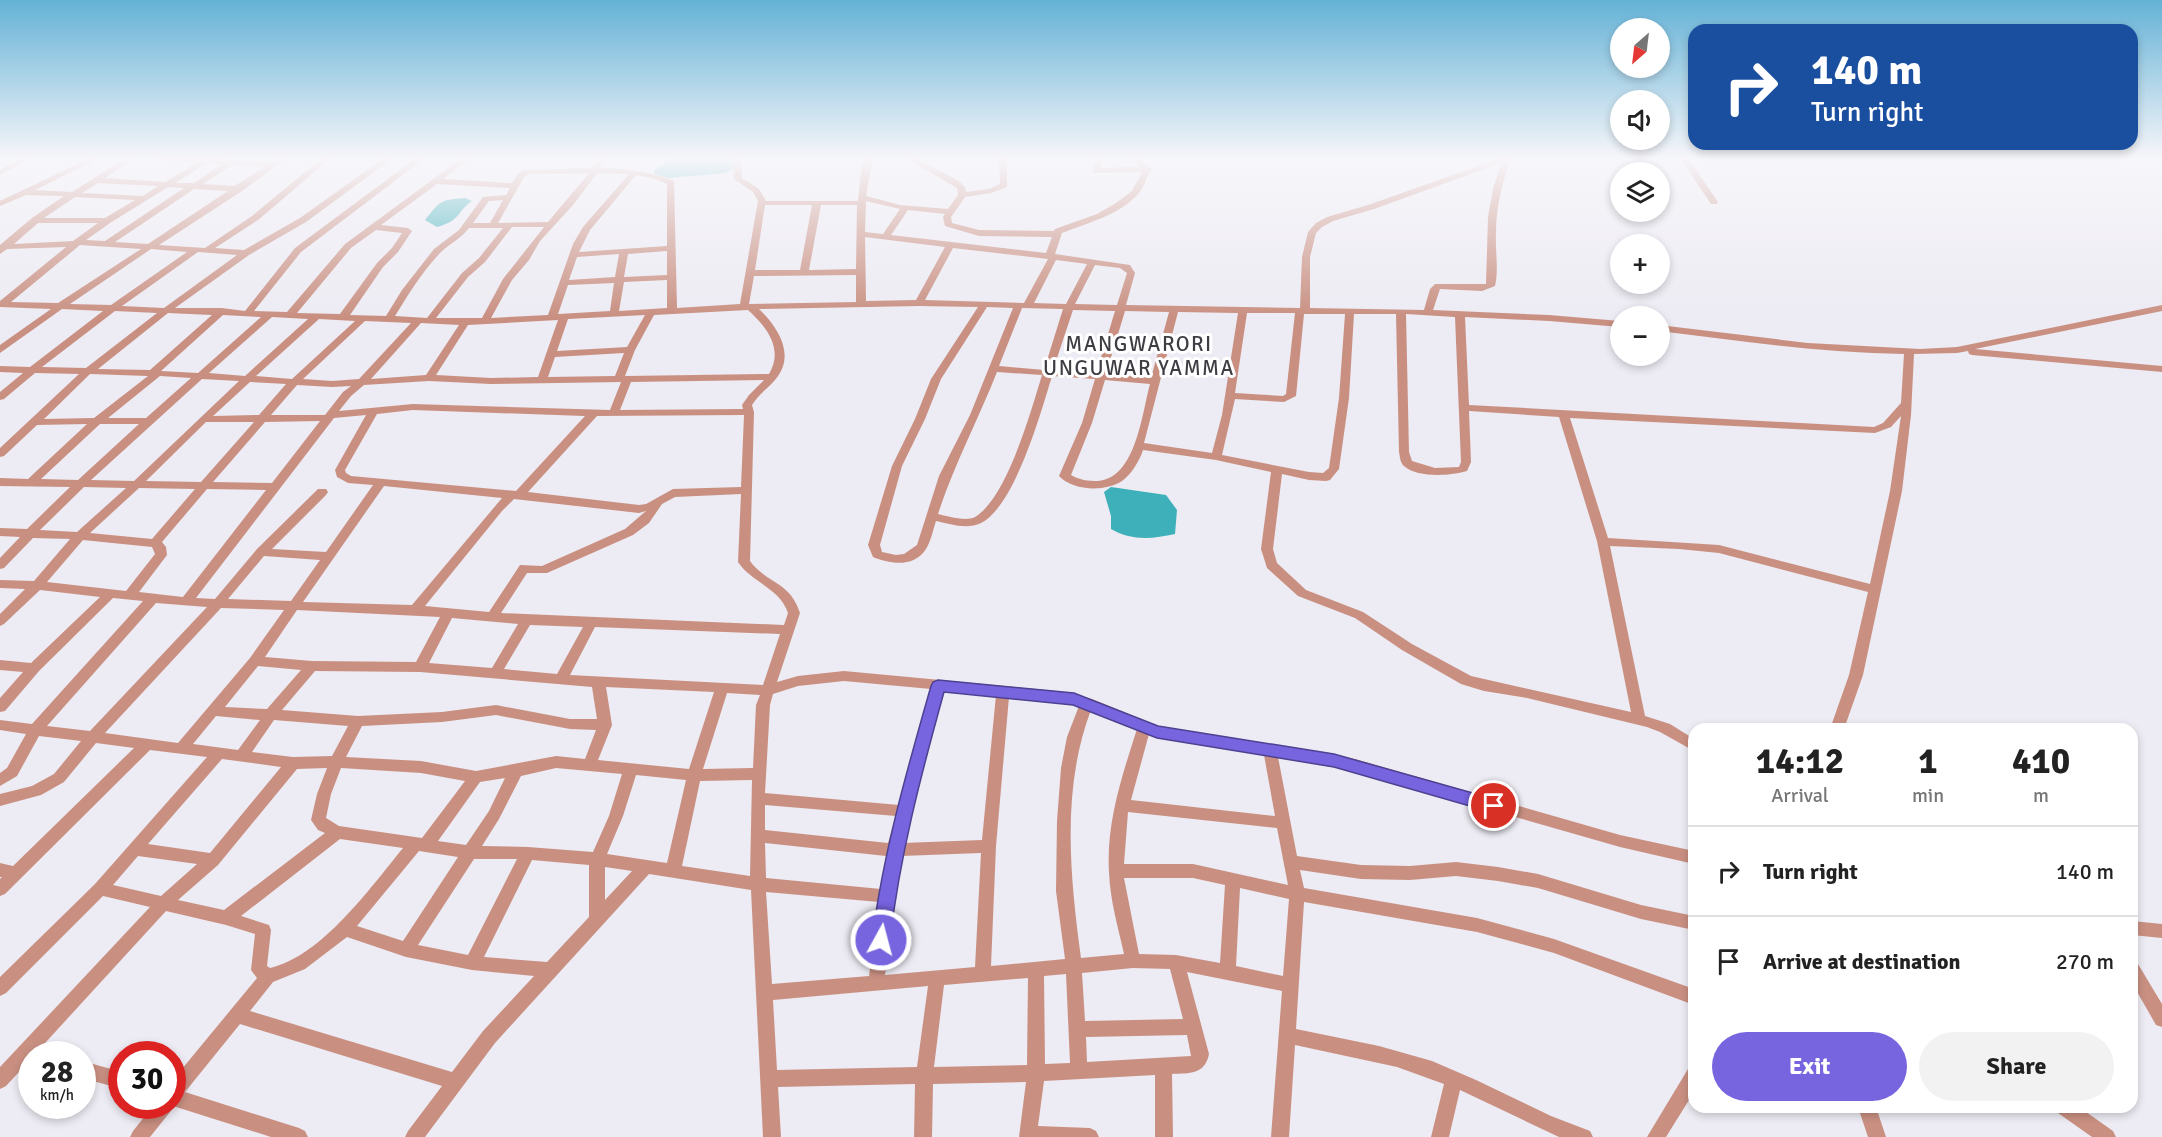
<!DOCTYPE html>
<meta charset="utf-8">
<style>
:root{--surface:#fff;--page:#f2f2f2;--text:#222;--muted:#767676;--line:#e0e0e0;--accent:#7764df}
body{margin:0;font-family:Signika,sans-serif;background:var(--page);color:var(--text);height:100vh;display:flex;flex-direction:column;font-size:22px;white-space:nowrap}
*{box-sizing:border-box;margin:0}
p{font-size:20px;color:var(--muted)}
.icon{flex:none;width:33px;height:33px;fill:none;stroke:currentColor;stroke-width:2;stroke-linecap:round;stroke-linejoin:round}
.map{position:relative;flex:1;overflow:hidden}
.details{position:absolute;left:1688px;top:723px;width:450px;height:390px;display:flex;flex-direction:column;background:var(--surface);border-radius:18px;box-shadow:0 3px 9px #0003}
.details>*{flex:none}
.guide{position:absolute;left:1688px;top:24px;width:450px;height:126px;border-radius:18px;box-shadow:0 3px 9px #0003;background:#1a4fa0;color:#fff;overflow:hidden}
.needle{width:39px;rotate:208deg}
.fabs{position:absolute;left:1610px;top:18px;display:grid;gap:12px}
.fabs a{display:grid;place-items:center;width:60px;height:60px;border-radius:50%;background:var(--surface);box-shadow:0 3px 9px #0003;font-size:30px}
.speed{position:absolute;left:18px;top:1041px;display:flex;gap:12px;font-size:30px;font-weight:700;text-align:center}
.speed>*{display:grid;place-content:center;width:78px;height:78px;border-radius:50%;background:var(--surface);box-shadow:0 3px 9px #0003;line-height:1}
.speed small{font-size:15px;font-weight:400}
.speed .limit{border:9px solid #d22;background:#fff;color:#111}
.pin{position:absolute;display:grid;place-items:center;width:51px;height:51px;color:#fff;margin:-26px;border:3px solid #fff;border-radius:50%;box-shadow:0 2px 6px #0007}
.me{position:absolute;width:66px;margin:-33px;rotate:7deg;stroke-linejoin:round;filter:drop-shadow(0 0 4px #0008)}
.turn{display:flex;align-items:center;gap:21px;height:126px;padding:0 24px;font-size:27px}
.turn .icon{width:78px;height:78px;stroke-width:2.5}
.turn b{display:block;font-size:42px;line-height:51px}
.eta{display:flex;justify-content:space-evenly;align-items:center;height:102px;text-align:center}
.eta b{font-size:36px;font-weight:700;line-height:42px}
.primary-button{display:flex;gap:12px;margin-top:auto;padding:12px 24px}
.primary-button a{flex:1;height:69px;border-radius:36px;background:var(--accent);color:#fff;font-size:24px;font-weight:700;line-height:69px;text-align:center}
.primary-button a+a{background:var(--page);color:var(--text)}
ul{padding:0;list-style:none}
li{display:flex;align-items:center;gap:18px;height:90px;padding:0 24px;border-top:2px solid var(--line)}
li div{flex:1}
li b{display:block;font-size:22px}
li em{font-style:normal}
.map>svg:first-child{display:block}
.water{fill:#3eb0ba}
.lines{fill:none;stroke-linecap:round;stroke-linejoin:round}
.minor{fill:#c99082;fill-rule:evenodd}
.route{fill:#7764df;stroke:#4d4191;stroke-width:1.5}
.labels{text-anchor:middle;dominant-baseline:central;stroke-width:6;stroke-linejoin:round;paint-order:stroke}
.quarter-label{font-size:21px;letter-spacing:1.5px;fill:#3f3d44;stroke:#fff}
</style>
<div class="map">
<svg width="2162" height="1137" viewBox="0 0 2162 1137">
<rect width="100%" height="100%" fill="#edebf3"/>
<!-- water -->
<g class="water">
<polygon points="671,158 730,158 734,165 733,169 726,173 669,178 654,174 654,171"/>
<path d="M465 198 472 201C456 212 462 220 437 227L425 220C440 202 438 200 465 198Z"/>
<path d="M1111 487 1166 495 1177 510 1175 534C1152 539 1132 541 1111 529V516L1104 492Z"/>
</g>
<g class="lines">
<!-- minor -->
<g class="minor">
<polygon points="22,158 32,158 0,175 0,170"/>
<path d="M90 158H100L35 190 72 192 126 158H135L105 178 165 182 197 163 159 160 155 158H214L271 163 278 158H287L242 191 159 245 205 248 252 216 322 158H331L258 220 215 248 244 250 300 218 384 158H393L306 222 249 255 175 308H222L245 311 295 248 416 158H425L301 252 254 311 287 312 345 244 462 158H471L443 179 512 183 518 173 524 170 592 168 600 158H608L600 168C626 169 650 171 674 181L677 308 740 304 758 201 753 192 734 179 733 158H741L742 178 759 189 766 201H858L861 171 865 158H873L866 196 900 205 948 209 958 195 957 188 905 158H915L959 181 965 187 966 192 989 189 1000 184 999 158H1007V187L991 193 965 197 951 217 952 223 979 230 1054 231 1055 229 1097 214 1116 203 1132 191 1142 172 1093 173 1095 158H1103L1101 168 1140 167 1134 162 1135 158H1143L1142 161 1152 169C1146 177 1144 188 1138 194 1120 215 1087 223 1062 233L1055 254 1130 265 1135 273 1126 305 1300 308 1302 257 1308 232 1316 223 1327 217 1368 205 1501 158H1511C1502 183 1496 207 1496 233 1495 251 1499 269 1495 286L1482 291 1440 289 1433 310 1549 315 1620 321V327L1549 321 1465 317 1469 405 1874 427 1883 423 1901 403 1904 354C1822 353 1740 341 1659 331V325L1808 343 1920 349 1957 347 2162 305V311L1975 349 2162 366V372L1972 355 1969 354 1968 351 1957 353 1914 354 1911 415 1902 491 1863 675 1844 729H1830L1849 675 1868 592 1719 553 1679 549 1610 546 1645 716 1670 724 1694 739V751L1660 732 1647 727 1527 698 1484 691 1461 684 1402 650 1355 618 1298 596 1267 568 1261 549 1271 472 1216 460 1143 450C1140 460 1131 475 1122 481 1105 492 1073 491 1059 476L1082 423 1095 379 1052 376C1041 412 1015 506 981 523 967 530 950 524 936 521 933 530 931 541 926 549 914 568 890 564 873 557L868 545 892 466 915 419 931 379 978 307 919 306 759 309C779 328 796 356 775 380 767 389 758 395 752 405L754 412 750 561C767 584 790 581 800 613L777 682 798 676 844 671 1057 691 1092 699 1158 726 1355 759 1620 835 1694 851V864L1620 847 1355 771 1278 757 1297 856 1361 865 1410 866 1456 862 1498 867 1538 874 1641 905 1694 916V930L1641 919 1538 888 1498 881 1456 876 1410 880 1361 879 1300 870 1304 888 1477 918 1554 939 1694 989V1005L1554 953 1477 932 1304 902 1296 1029 1379 1046 1432 1061 1476 1080 1551 1116 1590 1131 1593 1137H1559L1460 1090 1449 1137H1431L1444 1084 1397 1067 1295 1045 1289 1137H1271L1282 991 1187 972 1209 1054C1205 1075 1189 1073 1172 1074L1173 1137H1155V1075L1044 1081 1038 1126 1090 1128 1096 1131 1099 1137H1019L1026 1082 933 1084 932 1137H914L915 1084 778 1087 781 1137H763L751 890 649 874 495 1043 425 1137H405L408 1131 442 1086 240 1024 185 1092 299 1128 305 1131 308 1137H271L173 1106 170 1112 150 1137H130L133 1131 153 1106H172V1081L257 978 251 970 255 934 226 925 166 911 35 1054H32V1058L6 1086 0 1089V1067L150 907 103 896 6 993 0 996V977L95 884 207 757 150 750 5 894 0 896V879L2 877H0V863L13 866 134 748 96 743 64 782 41 795 0 806V794L32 786 54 774 81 741 39 736 17 776 0 786V773L7 768 26 734 0 730V720L32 724 143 601 113 598 39 671 5 711 0 712V698L23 672 0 670V660L31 663 100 597 40 590 4 624 0 626V614L25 589 0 588V580L34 581 70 539 33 538 4 568 0 569V558L20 537 0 536V528L27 529 70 487 0 486V478L28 479 87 424 37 425 4 456 0 457V448L79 374 35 373 4 399 0 400V392L23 373 0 372V366L30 367 103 311 62 309 0 353V345L51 309 0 307V301L66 247 7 249 0 254V245L32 218 64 196 26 195 0 206V201ZM207 163 222 164 194 183H175ZM1501 163 1493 189 1488 217 1486 284H1435L1430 289 1424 310 1310 308V257L1316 233 1322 227 1333 221 1374 209ZM232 165 264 167 235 186 203 184ZM589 173 548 222 498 223 524 177 528 174ZM597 173 629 174 583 227 573 244 548 315 491 318 512 280 529 260 540 241 573 205ZM636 175 655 179 667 184V246L579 252 590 230ZM98 183 158 186 143 196 82 193ZM437 184 510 188 506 195 483 197 459 230 434 249 402 290 386 316 350 315 383 267 398 252 412 231 408 228 381 225ZM168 187 184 188 105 241 86 240 110 223ZM194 189 228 191 148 244 115 242ZM75 197 135 200 105 218H44ZM503 200 490 223H473L489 201ZM866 201 900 209 883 234 865 232ZM765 205H812L800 270H755ZM821 205H857L856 269 809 270ZM908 210 945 214 943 217 945 226 979 236 1052 237 1046 253 891 235ZM38 223H98L73 241 14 244ZM512 227H544L503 279 482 318H436L468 277 485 262ZM469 228H503L479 258 462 273 427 318 395 316C408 295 422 272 440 253 449 244 461 239 469 228ZM376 230 402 233 392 248 377 263 340 314 297 313 351 248ZM865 237 945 247 916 300 866 301ZM80 245 141 249 58 303 11 302ZM953 248 1048 259 1024 303 925 300ZM151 249 187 252 111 305 70 304ZM667 251V275L624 277 628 254ZM198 252 237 255 164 308 122 306ZM619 254 615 277 569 280 577 257ZM1056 260 1087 264 1066 304 1034 303ZM1095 265 1120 268 1127 273 1117 305 1075 304ZM856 275V302L749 304 754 276ZM667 280V308L619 311 624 282ZM614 283 610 311 558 314 568 285ZM987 307 1013 308 970 415 939 476 917 545 904 554 896 555 882 552 880 545 902 466 925 419 941 379ZM1022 308 1063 309 1044 370 999 366ZM748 310C767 327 784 349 769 374L625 376 635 350 654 315ZM1073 310 1115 311 1096 374 1053 370ZM115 311 157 313 86 368 42 367ZM1125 311 1169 312 1151 378 1106 374ZM1178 312 1238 313 1222 415 1212 453 1144 443ZM168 313 212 315 150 370 98 369ZM1247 313H1295L1286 394 1283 396 1235 393ZM1304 314H1345L1339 398 1329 468 1323 473 1309 472 1222 455 1235 399 1284 402 1296 396ZM1354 314H1396L1399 452C1400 456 1400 463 1404 466 1417 478 1451 476 1467 471L1471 462 1469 411 1559 417 1597 541 1631 712 1471 676 1412 644 1363 612 1306 590 1277 563 1273 549 1282 474 1309 480 1326 481 1330 480 1339 469 1349 398ZM1406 314 1455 317 1461 462 1459 467 1435 468 1412 461 1409 452ZM223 315 261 317 198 373 161 371ZM645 315 627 347 557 351 568 319ZM272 317 308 319 245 376 209 373ZM319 319 355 321 292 379 256 376ZM558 320 538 377 491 378 436 375 468 325ZM365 321 411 323 359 379 332 381 303 379ZM421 323 459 325 426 375 371 379ZM624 353 615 376 548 377 555 357ZM997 372 1042 375C1031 411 1007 498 975 517 965 522 948 516 938 514 954 465 978 420 997 372ZM90 374 148 376 94 418 44 419ZM160 376 191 378 146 418H108ZM202 379 239 381 134 481 91 480ZM764 380 749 395 742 405 743 409 620 410 631 382ZM1105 380 1150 384C1142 413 1136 478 1098 481 1088 481 1079 480 1071 475L1092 423ZM429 381 491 384 621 382 610 410 413 404 339 411 351 396 364 385ZM250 382 286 384 259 415 213 416ZM297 385 332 387 351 386 343 392 325 415H271ZM413 410 584 416H585L516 491 351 476 346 473 345 470 377 414ZM366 415 335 470 337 477 348 483 373 485 326 552 272 549 326 495 328 492 326 489H318L257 549 215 599 196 598 334 418ZM744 415 741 487 673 489 646 504 639 505 528 492 597 416ZM1901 416 1890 491 1870 584 1719 545 1608 538 1570 418 1875 433 1891 427ZM320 421 272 483 213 482 265 422ZM206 422H254L201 482 146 481ZM100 424H139L78 480 41 479ZM384 486 502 498 412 605 303 602ZM84 487 126 488 77 532 40 530ZM139 488 195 489 152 539 90 533ZM207 489 266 490 183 597 139 592 167 555 166 547 162 542ZM741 494 738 562C752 583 780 588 788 613L784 625 501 613 527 573H547L633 535 649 523 662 504 675 497ZM514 499 639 513 646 511 625 529 542 566 520 565 489 612 425 606 502 511ZM83 540 152 547 155 554 126 591 47 582ZM264 556 320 560 291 601 228 599ZM156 603 207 607 90 731 47 726ZM221 608 284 610 250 658 178 743 105 733ZM297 610 440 617 416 662 312 661 265 657ZM452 618 518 624 492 668 429 663ZM530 625 583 627 557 674 504 669ZM595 627 780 634 763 685 570 675ZM258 666 301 670 267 709 225 707ZM315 671 420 672 592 687 597 719H570L496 705 442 712 358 716 282 710ZM844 681 931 689 899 805 765 793 770 705 773 694 798 686ZM606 687 714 692 689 769 598 760 612 725ZM943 690 996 695 982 840 903 843ZM727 693 760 695 756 705 753 768 703 769ZM1009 697 1057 701 1079 706 1067 737 1061 768 1057 821 1056 891 1065 959 991 966 996 846ZM1091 710 1137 729C1122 776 1106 823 1109 872 1110 900 1118 927 1124 954L1081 958C1070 876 1061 789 1091 710ZM496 715 570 729 596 730 585 759 556 756 476 771 421 761 346 757 362 726 442 722ZM216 716 260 720 238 750 193 744ZM274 720 348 726 332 756 293 757 252 752ZM1149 734 1264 755 1275 816 1131 800ZM222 759 281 767 210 853 148 844ZM327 768 317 794 311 820 318 830 325 833 224 910 178 900 218 865 297 769ZM341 768 421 773 465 781 422 838 339 826 326 818 331 794ZM556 768 622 774 609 816 593 852 528 847 482 846 499 819 521 776ZM636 775 686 780 667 863 607 854 623 816ZM505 778 489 811 466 845 438 841 480 782ZM752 780 750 876 682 866 700 781ZM765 805 896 816 888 843 765 830ZM1128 812 1277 828 1288 885 1193 864H1124ZM340 839 403 848C370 888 322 956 270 968L267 966 271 930 269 925 241 916ZM765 843 886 856 881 889 766 878ZM419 851 458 857 403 941 357 926ZM981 853 975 967 885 975 901 856ZM138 856 197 864 161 896 113 885ZM474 859H517L468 955 418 945ZM532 860 589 865V917L547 962 484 957ZM605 867 632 871 605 900ZM1124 878H1193L1225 885 1220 963 1176 955 1139 954ZM1240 888 1289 899 1283 976 1236 966ZM766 892 879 902 869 976 772 984ZM347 937 406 957 472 970 534 976 483 1031 452 1072 250 1011 273 982 305 969ZM1133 968 1170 969 1183 1019 1085 1021 1082 973ZM1066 974 1070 1063 1045 1064 1044 976ZM1028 978 1027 1065 934 1067 944 985ZM928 986 917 1067 777 1070 773 1000ZM1187 1035 1191 1056 1087 1062 1086 1037Z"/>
<polygon points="1680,158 1688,158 1718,202 1717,204 1711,204"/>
<polygon points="2132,921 2162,924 2162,938 2132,935"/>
<polygon points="2132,961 2138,964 2162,1004 2162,1027 2156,1025 2132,983"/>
<polygon points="82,1061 122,1072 122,1089 82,1078"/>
<polygon points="1694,1067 1694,1092 1666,1137 1647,1137 1688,1069"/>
<polygon points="1858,1107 1876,1107 1886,1137 1868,1137"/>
<polygon points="2055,1107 2079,1107 2113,1131 2116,1137 2092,1137 2058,1113"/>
</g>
</g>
<!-- sky -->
<linearGradient id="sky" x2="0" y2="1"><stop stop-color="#64b2d6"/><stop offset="0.5" stop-color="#f7f6fa"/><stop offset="1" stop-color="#f7f6fa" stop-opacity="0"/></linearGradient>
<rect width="2162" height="317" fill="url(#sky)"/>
<!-- route -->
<path class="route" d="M938 680 1074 693 1158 726 1334 754 1494 799 1500 801 1503 806 1500 811 1494 813 1334 767 1157 738 1073 705 944 692C921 775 900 854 890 940L888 946 881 948 875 946 872 940C883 853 907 770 931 686L933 682Z"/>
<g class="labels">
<!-- quarter labels -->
<g class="quarter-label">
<text x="1139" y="344">MANGWARORI<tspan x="1139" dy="24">UNGUWAR YAMMA</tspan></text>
</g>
</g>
</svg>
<div class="fabs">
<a><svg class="needle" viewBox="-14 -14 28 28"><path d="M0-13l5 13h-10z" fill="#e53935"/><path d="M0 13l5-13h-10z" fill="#767676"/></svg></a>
<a><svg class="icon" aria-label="sound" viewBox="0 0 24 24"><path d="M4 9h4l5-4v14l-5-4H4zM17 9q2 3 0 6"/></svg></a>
<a><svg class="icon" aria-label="layers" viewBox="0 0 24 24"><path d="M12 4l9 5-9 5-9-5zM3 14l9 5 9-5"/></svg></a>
<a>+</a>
<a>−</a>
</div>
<div class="speed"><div>28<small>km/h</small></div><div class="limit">30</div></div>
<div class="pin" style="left:1494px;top:806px;background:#d93025"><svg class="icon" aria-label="arrive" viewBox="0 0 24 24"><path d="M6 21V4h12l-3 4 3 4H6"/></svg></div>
<svg class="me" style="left:881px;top:940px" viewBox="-20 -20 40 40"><circle r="17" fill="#7764df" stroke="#fff" stroke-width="3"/><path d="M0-11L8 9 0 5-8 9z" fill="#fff"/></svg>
<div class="guide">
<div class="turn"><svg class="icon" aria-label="right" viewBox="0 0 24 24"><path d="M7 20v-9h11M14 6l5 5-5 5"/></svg><div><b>140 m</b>Turn right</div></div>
</div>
<section class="details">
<div class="eta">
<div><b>14:12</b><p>Arrival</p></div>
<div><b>1</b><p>min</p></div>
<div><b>410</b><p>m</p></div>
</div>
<ul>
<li><svg class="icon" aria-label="right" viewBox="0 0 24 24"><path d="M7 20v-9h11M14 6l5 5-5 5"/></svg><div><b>Turn right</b></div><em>140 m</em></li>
<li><svg class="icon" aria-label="arrive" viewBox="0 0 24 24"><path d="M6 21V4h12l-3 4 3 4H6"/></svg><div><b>Arrive at destination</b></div><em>270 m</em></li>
</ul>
<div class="primary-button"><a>Exit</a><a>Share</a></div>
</section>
</div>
